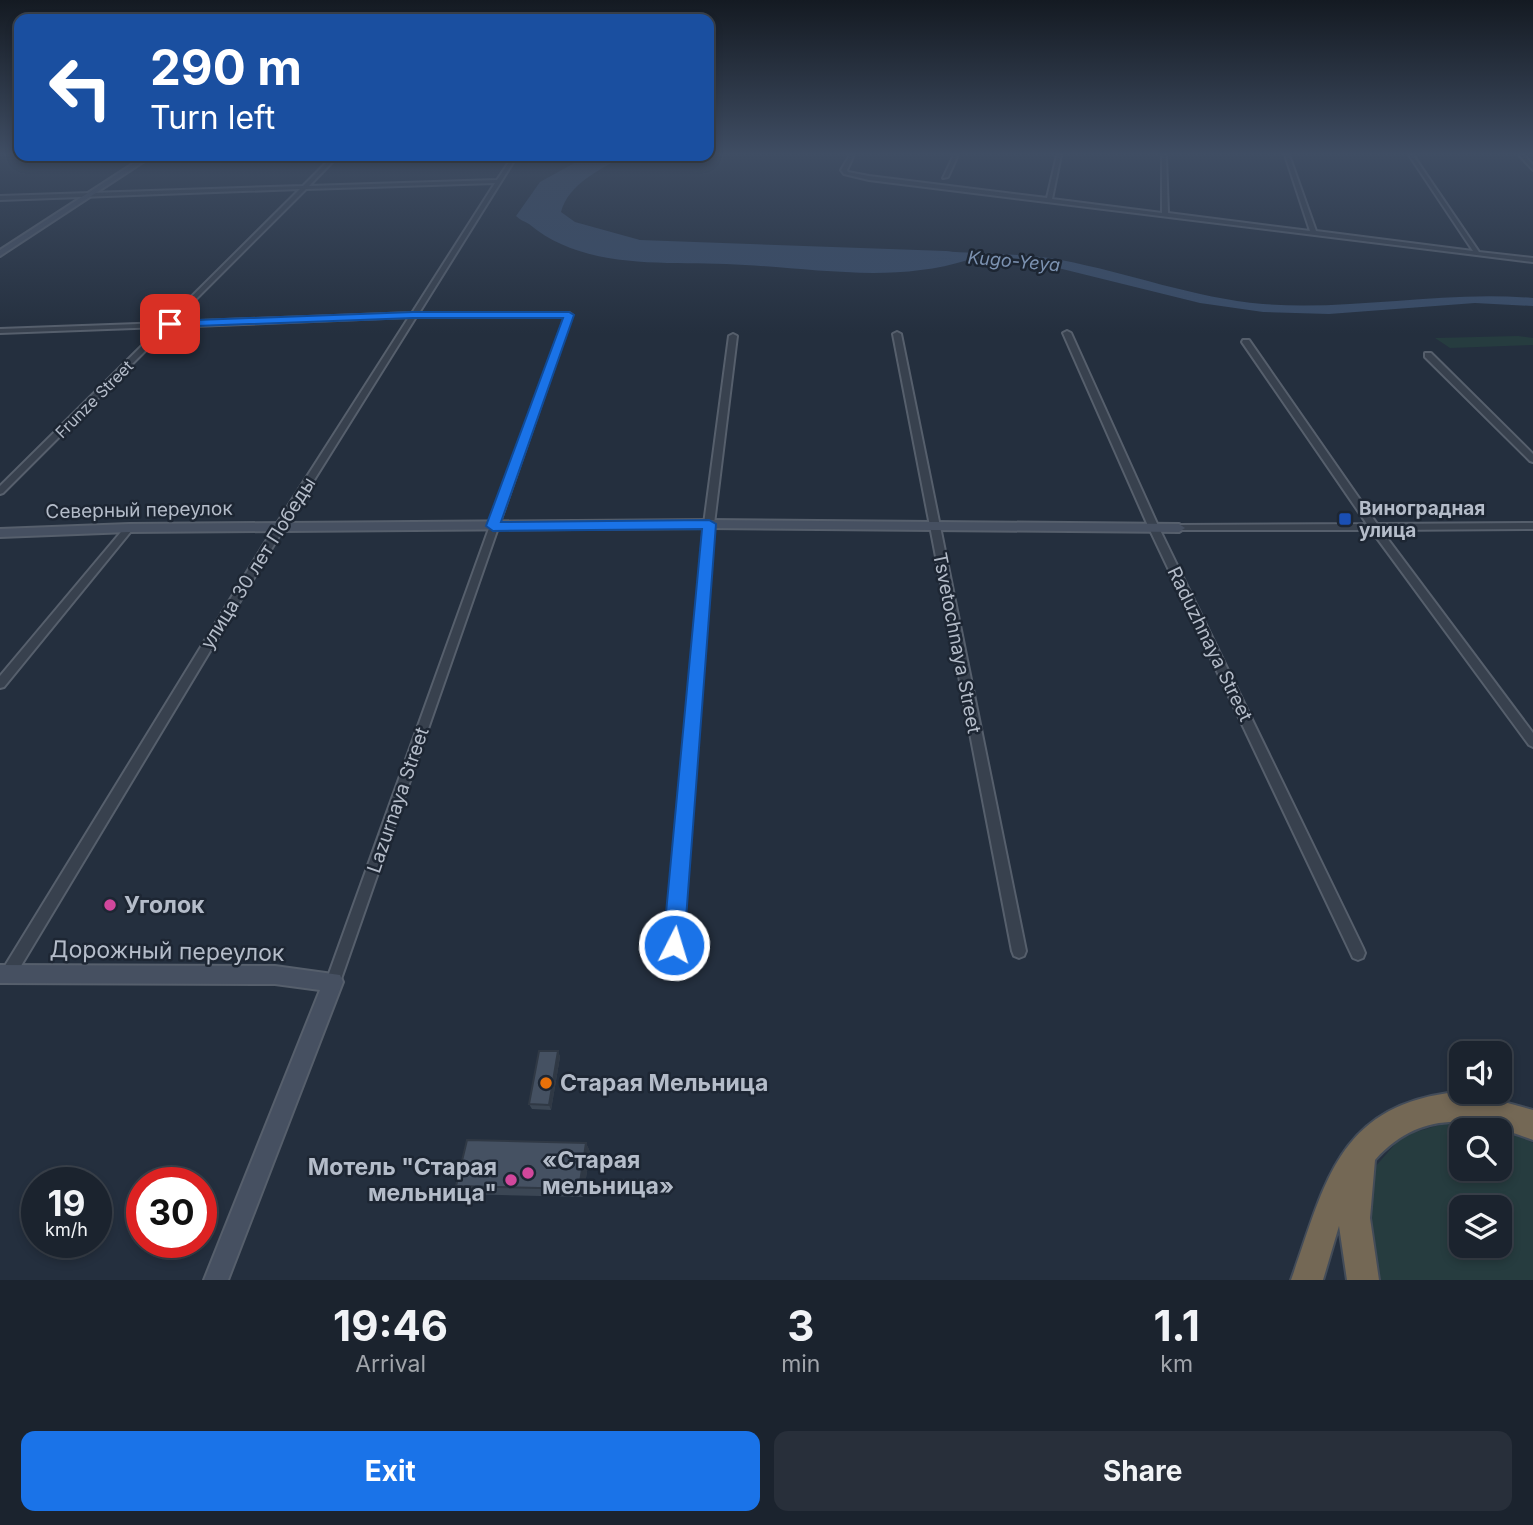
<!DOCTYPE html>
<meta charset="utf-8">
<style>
:root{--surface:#1b232e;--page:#282f3a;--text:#f1f3f6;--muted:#a0a4aa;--line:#39404a;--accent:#1a73e8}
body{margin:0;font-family:Inter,sans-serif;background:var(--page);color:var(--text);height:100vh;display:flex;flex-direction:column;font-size:26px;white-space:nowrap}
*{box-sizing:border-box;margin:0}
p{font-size:23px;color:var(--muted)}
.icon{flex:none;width:38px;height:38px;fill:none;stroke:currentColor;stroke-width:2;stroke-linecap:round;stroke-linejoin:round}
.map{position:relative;height:1280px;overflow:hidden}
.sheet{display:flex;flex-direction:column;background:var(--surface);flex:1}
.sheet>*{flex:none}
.banner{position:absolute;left:14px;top:14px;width:700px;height:147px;border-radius:14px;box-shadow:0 4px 10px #0003,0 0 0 2px var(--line);background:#1a4fa0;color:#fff;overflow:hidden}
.buttons{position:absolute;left:1449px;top:1041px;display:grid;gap:14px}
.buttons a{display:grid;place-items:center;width:63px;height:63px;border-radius:14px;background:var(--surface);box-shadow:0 4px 10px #0003,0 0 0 2px var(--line);font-size:35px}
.speed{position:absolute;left:21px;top:1167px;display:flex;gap:14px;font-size:35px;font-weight:700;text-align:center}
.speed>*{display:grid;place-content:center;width:91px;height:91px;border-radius:50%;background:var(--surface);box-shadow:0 4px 10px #0003,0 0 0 2px var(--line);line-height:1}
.speed small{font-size:18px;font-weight:400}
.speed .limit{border:10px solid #d22;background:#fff;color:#111}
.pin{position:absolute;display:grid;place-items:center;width:60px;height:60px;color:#fff;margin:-30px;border-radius:14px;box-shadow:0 4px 10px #0006}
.me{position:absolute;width:77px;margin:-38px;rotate:5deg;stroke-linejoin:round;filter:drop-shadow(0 0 5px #0008)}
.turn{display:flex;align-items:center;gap:24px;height:147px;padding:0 21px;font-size:32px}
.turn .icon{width:91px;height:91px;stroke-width:2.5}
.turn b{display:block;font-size:49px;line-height:60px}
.eta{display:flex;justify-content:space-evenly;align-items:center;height:119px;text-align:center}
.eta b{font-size:42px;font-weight:700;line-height:49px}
.cta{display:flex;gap:14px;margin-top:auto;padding:14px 21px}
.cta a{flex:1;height:80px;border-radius:14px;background:var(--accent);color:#fff;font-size:28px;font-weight:700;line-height:80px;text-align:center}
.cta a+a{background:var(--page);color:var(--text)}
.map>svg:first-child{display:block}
.green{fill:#263c3f;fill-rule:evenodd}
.water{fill:#394c67}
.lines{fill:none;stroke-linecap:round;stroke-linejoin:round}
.river{fill:#394c67;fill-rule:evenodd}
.street-casing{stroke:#565f6c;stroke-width:4}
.secondary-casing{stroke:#565f6c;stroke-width:4}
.highway-casing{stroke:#434c59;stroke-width:4}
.street{fill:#38414e;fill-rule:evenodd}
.secondary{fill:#465061;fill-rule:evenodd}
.highway{fill:#746855;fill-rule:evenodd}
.wall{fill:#3b4654}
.shaded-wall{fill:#303945}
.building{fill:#455162;stroke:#303945;stroke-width:2}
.route{fill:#1a73e8;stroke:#114b97;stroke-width:2}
.transit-dot{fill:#1a4fb4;stroke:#1d2633;stroke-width:2.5}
.hotel-dot{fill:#d1479c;stroke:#1d2633;stroke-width:2.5}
.food-dot{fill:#e8710a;stroke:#1d2633;stroke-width:2.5}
.labels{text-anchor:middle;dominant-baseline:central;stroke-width:5;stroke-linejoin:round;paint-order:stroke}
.far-street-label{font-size:16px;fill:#b4bcc9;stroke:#1d2633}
.far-water-label{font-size:18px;font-style:italic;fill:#7c92b1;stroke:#1d2633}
.poi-label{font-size:19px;font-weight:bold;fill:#b4bcc9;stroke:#1d2633;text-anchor:start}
.street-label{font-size:19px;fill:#b4bcc9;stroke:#1d2633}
.near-poi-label{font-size:23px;font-weight:bold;fill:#b4bcc9;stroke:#1d2633;text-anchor:start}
.near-street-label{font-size:23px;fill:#b4bcc9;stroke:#1d2633}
</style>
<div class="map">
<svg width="1533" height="1280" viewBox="0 0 1533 1280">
<rect width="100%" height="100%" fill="#242f3e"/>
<!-- green -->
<g class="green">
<polygon points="1518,336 1533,338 1533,345 1450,348 1435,338"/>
<path d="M1446 1123 1496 1130H1461V1169H1500V1131L1514 1133 1533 1143V1280H1375L1364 1203 1375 1167 1402 1136ZM1461 1208H1500V1246H1461Z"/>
</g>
<!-- water -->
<path class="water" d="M587 156H623C599 171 569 183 561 212L575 222 640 240 946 251 965 254 968 260C894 283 820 269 745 265 673 260 587 273 529 224 524 221 520 220 516 216L540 182Z"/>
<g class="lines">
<!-- river -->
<path class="river" d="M940 251C981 254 1021 253 1061 260 1129 273 1194 298 1263 304 1354 311 1443 290 1533 298V306L1475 303 1329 314 1263 312 1200 303 1046 265 936 258V252Z"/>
<defs>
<g id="street">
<polygon points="850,155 854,155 847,170 848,172 869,176 1047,198 1057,155 1061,155 1052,199 1162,213 1162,155 1166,155 1168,213 1310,231 1285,155 1289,155 1316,231 1473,251 1409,155 1413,155 1479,252 1533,258 1533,262 869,180 844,174 841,170"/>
<polygon points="954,155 958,155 948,177 943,178"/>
<polygon points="1519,155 1524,155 1533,165 1533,170"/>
<path d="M333 156H338L309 186 497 180 513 156H517L419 313H569L572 315 340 982 338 987 333 989 328 987 326 982 565 317H416L284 528 13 979 8 981 3 979 1 974 3 969 274 528 409 317 169 327 3 493 0 494V486L161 327 0 333V329L165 323 300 189 0 200V196L303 186ZM495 183 412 313 173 322 306 189Z"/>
<polygon points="1067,331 1071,333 1159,528 1363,948 1365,953 1363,958 1358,960 1353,958 1149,528 1063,333"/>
<polygon points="897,332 901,334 1026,951 1024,956 1019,958 1014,956 1012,951 893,334"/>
<polygon points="733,334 737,336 714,524 681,945 679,950 674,952 669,950 667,945 704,524 729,336"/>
<polygon points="1243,340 1249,340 1377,524 1533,523 1533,529 1381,530 1533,733 1533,747 1529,745 1371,530 1176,530 1174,528 1176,526 1179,525 1367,524 1242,342"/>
<polygon points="1425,353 1431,353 1533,454 1533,462 1530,461 1425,357"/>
<polygon points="129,525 134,528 132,530 4,687 0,688 0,676 126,526"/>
</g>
<g id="secondary">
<polygon points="145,156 152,156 0,256 0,250"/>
<polygon points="709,520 1179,524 1185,528 1179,532 709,528 129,532 0,537 0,529 129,524"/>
<polygon points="0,965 275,966 340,975 343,982 228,1280 204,1280 320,990 275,984 0,983"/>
</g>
<path id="highway" d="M1448 1093 1475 1094 1533 1110V1140C1473 1118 1422 1108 1375 1160L1370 1218 1379 1280H1347L1339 1226 1323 1280H1291C1324 1189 1335 1109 1448 1093Z"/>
</defs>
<!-- street casing -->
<use href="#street" class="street-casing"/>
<!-- secondary casing -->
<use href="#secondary" class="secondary-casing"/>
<!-- highway casing -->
<use href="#highway" class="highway-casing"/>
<!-- street -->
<use href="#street" class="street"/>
<!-- secondary -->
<use href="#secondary" class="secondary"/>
<!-- highway -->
<use href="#highway" class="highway"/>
</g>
<!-- wall -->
<g class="wall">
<polygon points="558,1051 560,1057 551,1110 532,1109 529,1104"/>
<polygon points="586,1143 590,1152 583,1197 463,1194 456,1186"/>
</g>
<!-- shaded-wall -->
<g class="shaded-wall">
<polygon points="558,1051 560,1057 551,1110 549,1105"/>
<polygon points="586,1143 590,1152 583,1197 579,1189"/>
</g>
<!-- building -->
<g class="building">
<polygon points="539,1051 558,1051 549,1105 529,1104"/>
<polygon points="467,1140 586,1143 579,1189 456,1186"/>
</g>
<!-- sky -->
<linearGradient id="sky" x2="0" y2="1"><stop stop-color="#141a22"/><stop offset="0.46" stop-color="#3f4d63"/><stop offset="1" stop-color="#3f4d63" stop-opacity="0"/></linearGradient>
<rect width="1533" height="334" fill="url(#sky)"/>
<!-- route -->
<polygon class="route" points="413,312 569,312 574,315 501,522 709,520 716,524 684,945 681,952 674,955 666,952 663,945 702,529 493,531 486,526 563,318 413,318 170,327 165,324 170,321"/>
<!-- markers -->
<rect class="transit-dot" x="1338" y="512" width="14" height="14" rx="3.5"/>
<g class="hotel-dot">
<circle cx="110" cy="905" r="7"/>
<circle cx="528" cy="1173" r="7"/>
<circle cx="511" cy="1180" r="7"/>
</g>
<circle class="food-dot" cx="546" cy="1083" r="7"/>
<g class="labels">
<!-- far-street labels -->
<g class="far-street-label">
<text transform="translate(94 399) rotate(-45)">Frunze Street</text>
</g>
<!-- far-water labels -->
<g class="far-water-label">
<text transform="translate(1014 261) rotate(5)">Kugo-Yeya</text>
</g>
<!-- poi labels -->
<g class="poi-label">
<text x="1359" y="508">Виноградная<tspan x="1359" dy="22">улица</tspan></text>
</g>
<!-- street labels -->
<g class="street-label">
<text transform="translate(139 510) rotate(-1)">Северный переулок</text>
<text transform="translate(258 563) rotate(-58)">улица 30 лет Победы</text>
<text transform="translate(957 643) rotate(79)">Tsvetochnaya Street</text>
<text transform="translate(1210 644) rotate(64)">Raduzhnaya Street</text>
<text transform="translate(398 800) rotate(-71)">Lazurnaya Street</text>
</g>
<!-- near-poi labels -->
<g class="near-poi-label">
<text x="124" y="905">Уголок</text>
<text x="560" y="1083">Старая Мельница</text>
<text x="542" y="1160">«Старая<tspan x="542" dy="26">мельница»</tspan></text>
<text x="497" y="1167" text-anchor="end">Мотель "Старая<tspan x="497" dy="26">мельница"</tspan></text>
</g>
<!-- near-street labels -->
<g class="near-street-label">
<text transform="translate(167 951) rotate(1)">Дорожный переулок</text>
</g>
</g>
</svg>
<div class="buttons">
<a><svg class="icon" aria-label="sound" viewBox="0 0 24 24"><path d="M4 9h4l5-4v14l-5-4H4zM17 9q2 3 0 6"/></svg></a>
<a><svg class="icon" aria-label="search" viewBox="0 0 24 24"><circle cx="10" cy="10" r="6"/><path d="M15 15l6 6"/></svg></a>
<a><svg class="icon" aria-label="layers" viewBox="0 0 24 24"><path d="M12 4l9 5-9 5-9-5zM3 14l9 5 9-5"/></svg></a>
</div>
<div class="speed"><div>19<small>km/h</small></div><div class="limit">30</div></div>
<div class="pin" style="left:170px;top:324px;background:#d93025"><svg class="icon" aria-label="arrive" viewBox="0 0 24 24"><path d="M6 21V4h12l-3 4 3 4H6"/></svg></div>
<svg class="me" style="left:674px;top:945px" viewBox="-20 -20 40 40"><circle r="17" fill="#1a73e8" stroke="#fff" stroke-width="3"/><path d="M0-11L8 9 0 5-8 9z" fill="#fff"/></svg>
<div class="banner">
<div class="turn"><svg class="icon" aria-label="left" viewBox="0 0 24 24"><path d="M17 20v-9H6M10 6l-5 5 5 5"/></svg><div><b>290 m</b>Turn left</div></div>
</div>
</div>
<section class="sheet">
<div class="eta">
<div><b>19:46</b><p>Arrival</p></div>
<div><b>3</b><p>min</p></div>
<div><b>1.1</b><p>km</p></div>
</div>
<div class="cta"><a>Exit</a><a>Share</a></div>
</section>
